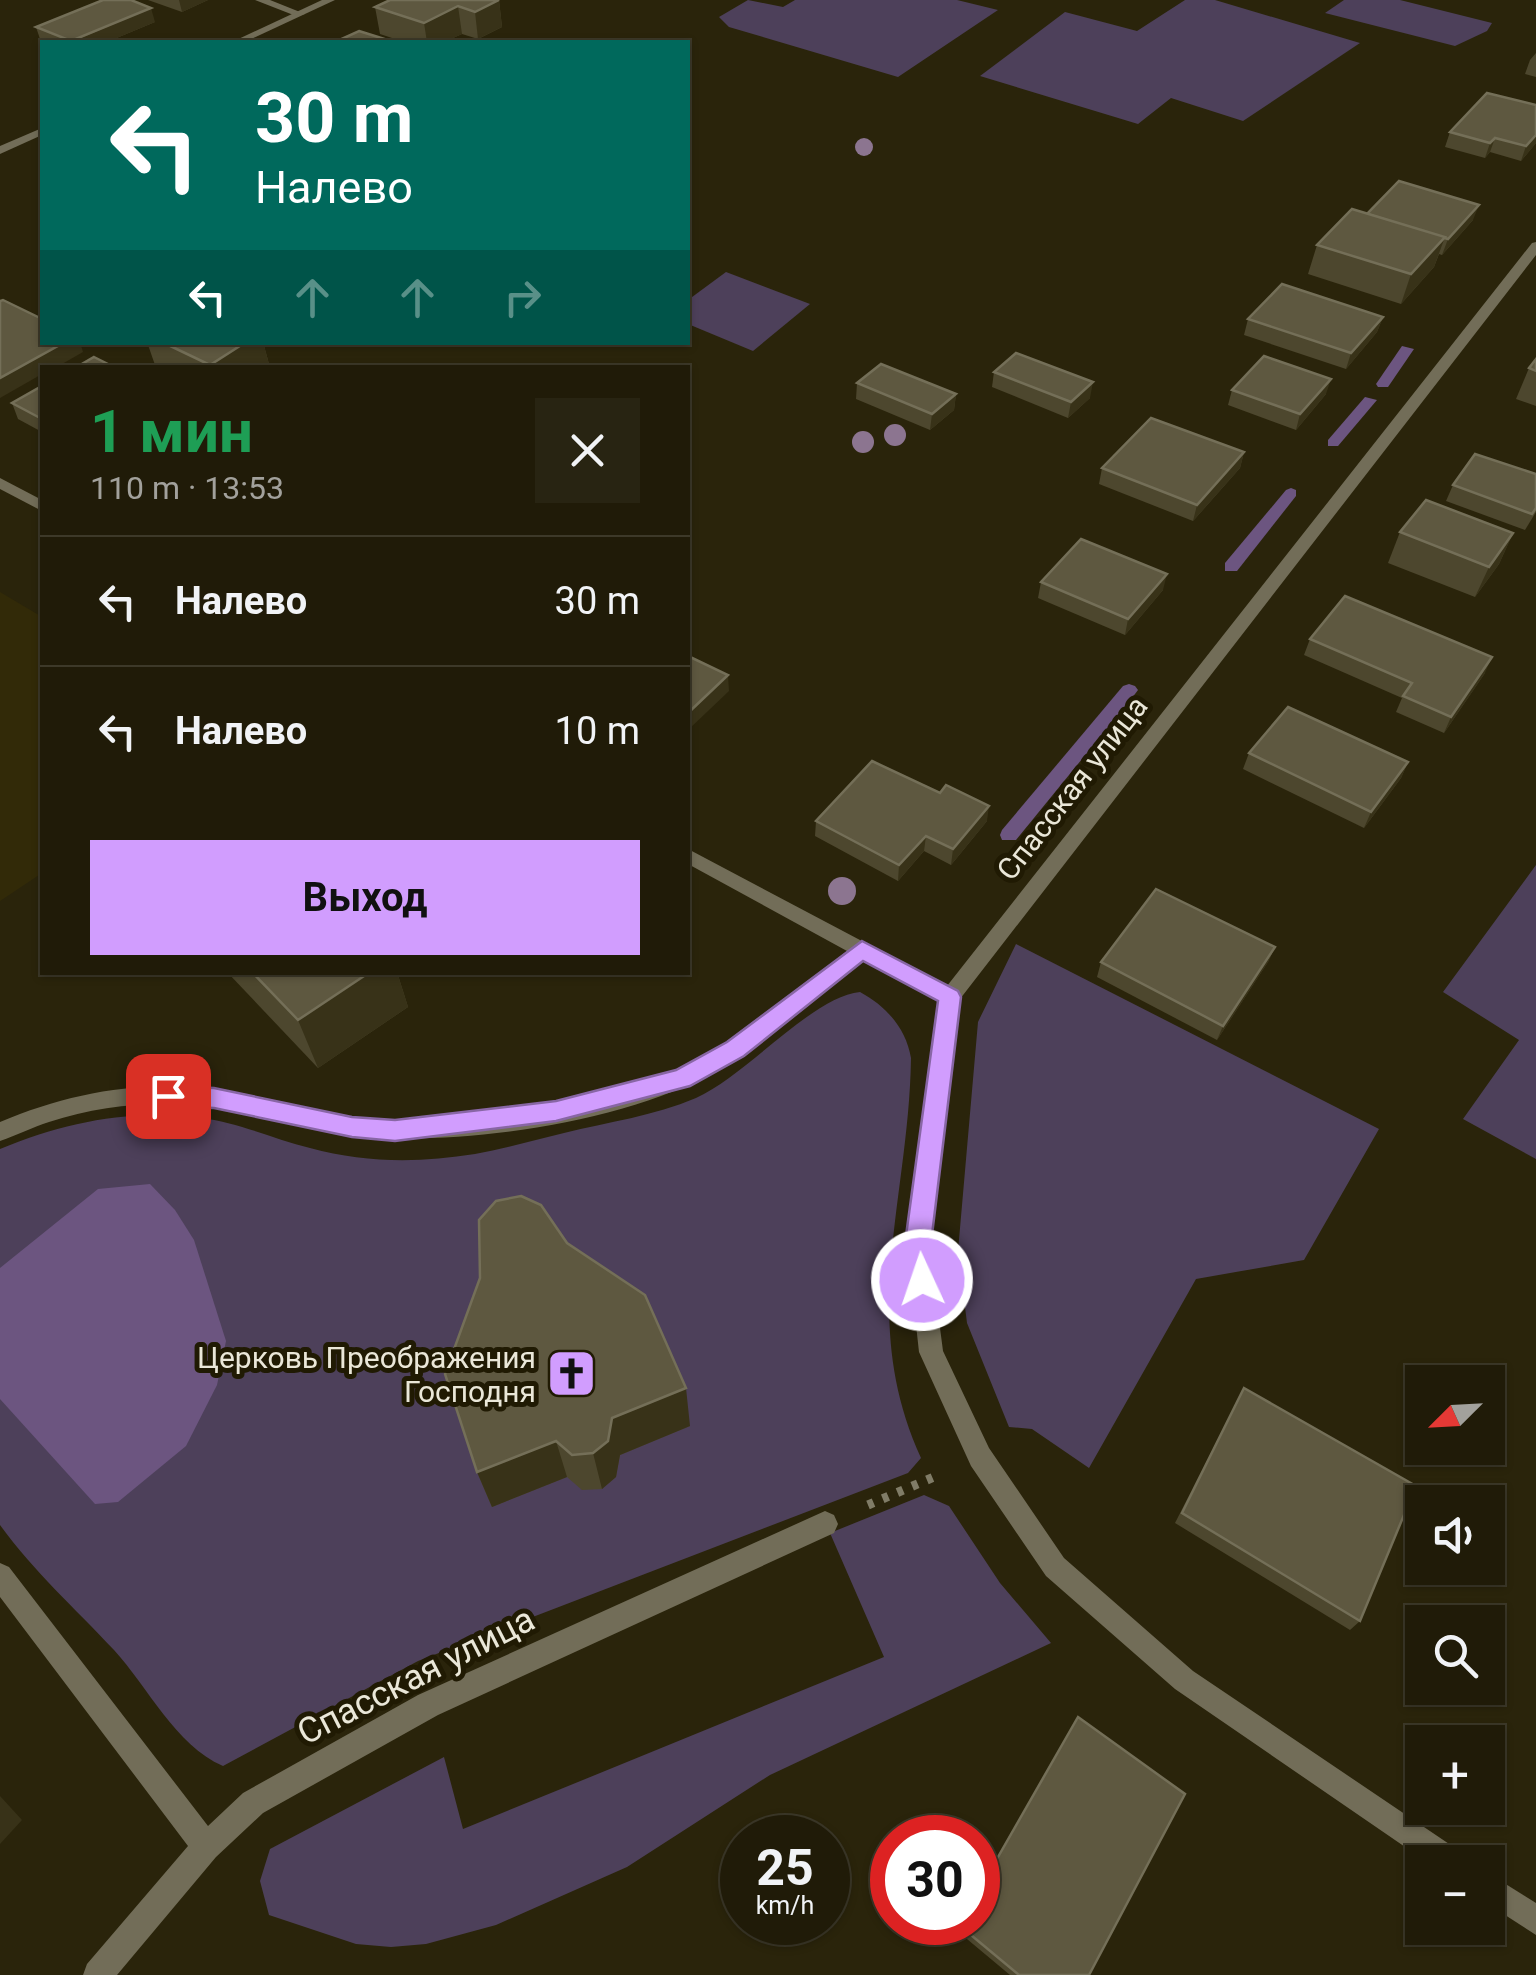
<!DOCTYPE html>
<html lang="ru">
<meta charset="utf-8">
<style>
:root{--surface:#201b08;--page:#282412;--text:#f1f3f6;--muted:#a2a19c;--line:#3d3929;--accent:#d19dfe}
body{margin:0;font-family:Roboto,sans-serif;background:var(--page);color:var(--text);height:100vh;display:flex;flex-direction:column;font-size:38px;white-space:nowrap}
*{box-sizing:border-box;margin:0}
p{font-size:32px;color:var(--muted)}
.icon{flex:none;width:55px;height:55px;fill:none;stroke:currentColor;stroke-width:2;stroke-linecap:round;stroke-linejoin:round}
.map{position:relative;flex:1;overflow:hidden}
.drawer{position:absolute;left:40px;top:365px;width:650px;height:610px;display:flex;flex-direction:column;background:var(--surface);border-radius:0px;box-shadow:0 2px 8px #0004,0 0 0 2px var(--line)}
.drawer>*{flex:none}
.top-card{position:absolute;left:40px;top:40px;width:650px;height:305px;border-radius:0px;box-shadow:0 2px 8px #0004,0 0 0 2px var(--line);background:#00695c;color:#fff;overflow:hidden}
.needle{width:65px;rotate:246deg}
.fabs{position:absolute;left:1405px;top:1365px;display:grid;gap:20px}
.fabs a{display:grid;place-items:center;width:100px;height:100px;border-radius:0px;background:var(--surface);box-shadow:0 2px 8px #0004,0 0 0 2px var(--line);font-size:50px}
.speed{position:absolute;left:720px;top:1815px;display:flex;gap:20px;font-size:50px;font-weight:700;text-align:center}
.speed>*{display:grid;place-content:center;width:130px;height:130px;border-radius:50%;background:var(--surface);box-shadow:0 2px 8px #0004,0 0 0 2px var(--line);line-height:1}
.speed small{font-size:25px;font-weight:400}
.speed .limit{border:15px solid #d22;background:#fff;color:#111}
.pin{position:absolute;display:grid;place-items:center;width:85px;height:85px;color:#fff;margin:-42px;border-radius:20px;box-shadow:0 5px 15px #0006}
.me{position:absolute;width:110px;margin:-55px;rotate:357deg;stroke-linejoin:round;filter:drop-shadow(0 0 8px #0008)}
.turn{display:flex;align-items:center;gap:35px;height:210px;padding:0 50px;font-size:45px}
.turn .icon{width:130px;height:130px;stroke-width:2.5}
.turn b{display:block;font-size:70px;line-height:85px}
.lanes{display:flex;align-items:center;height:95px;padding:0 50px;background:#0003;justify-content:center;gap:50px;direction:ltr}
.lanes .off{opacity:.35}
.round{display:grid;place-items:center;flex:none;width:105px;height:105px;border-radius:0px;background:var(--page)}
.head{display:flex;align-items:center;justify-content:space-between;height:170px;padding:0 50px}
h1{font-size:60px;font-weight:700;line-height:75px;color:#1e9e55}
.action{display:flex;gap:20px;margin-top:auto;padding:20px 50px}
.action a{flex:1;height:115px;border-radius:0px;background:var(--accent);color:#111;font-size:40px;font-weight:700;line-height:115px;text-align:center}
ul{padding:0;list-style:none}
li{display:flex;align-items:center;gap:30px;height:130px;padding:0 50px;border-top:2px solid var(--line)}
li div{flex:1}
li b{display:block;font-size:38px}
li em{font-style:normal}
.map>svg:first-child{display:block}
.built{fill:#322a08}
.green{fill:#4d405a}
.water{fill:#6c5580}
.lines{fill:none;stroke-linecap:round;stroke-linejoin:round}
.stream{fill:#6c5580;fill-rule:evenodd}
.path{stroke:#807c67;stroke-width:9;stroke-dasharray:6 10;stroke-linecap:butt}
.minor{fill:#726d58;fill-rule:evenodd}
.tertiary{fill:#726d58;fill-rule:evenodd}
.tree{fill:#8c7590}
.wall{fill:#4d472e}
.shaded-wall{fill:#383218}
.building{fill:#5e5840;stroke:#746f58;stroke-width:2.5}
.route{fill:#d19dfe;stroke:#8866a5;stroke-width:2.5}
.labels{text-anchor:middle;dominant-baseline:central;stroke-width:10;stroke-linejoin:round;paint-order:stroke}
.street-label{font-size:30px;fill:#eae7d8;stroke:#201a03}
.poi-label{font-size:30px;fill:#eae7d8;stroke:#201a03;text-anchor:end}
.near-street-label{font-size:35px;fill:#eae7d8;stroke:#201a03}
</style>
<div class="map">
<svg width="1536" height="1975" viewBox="0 0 1536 1975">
<rect width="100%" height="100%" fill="#2a240b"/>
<!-- built -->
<polygon class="built" points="0,592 42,617 42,873 0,901"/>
<!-- green -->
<g class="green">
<polygon points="748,0 783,7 795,0 957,0 998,10 898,77 729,27 719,17"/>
<polygon points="1185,0 1215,0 1360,43 1243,121 1171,98 1138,124 980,76 1065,12 1137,31"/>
<polygon points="1344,0 1400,0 1492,23 1487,31 1455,46 1325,13"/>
<polygon points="726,272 810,304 753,351 688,324 688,300"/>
<polygon points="1536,865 1536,1159 1463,1119 1519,1040 1443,992"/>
<polygon points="1016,944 1379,1129 1304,1260 1196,1279 1089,1468 1032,1429 1009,1427 967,1323 958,1251 978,1022"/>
<path d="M860 992C886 1006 906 1028 911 1058 909 1201 857 1317 921 1458L908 1473 418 1661 223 1766C175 1745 148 1687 114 1650 73 1606 36 1574 0 1525V1149C65 1122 129 1109 200 1118 238 1122 273 1139 310 1148 365 1163 419 1163 475 1154 505 1149 534 1140 564 1133 608 1122 654 1116 696 1098 747 1075 813 996 860 992Z"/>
<polygon points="924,1495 949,1506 1000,1583 1051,1643 770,1775 627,1867 496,1925 426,1944 391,1947 356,1944 269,1915 260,1881 270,1849 444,1757 463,1829 884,1657 830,1533"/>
</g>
<!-- water -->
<polygon class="water" points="150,1184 175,1210 194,1240 226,1341 217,1385 186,1446 118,1502 95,1504 0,1399 0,1268 98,1189"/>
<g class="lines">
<!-- stream -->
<g class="stream">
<polygon points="1402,346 1414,349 1388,387 1378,387 1376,384"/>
<polygon points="1365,397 1377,400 1338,446 1328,446 1328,440"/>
<polygon points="1291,488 1296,490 1296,496 1237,571 1225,571 1225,563 1286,490"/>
<polygon points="1129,684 1135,686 1138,690 1135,694 1016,840 1002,840 1000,835 1002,830 1123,686"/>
</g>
<!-- path -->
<polyline class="path" points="868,1505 934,1477"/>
<!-- minor -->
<g class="minor">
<polygon points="255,0 270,0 305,14 296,16"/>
<path d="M1536 242V255L960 999 929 1243 943 1351 989 1448 1064 1558 1193 1671 1461 1852 1465 1862H1427L1175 1689 1046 1576 971 1466 919 1352 907 1243 939 1001 864 960C817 998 771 1039 718 1070 626 1123 461 1146 356 1136 313 1132 272 1117 230 1109 170 1099 107 1103 49 1122 33 1127 17 1135 0 1141V1122C75 1090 156 1077 236 1093 276 1100 315 1114 355 1118 454 1127 614 1107 702 1059 755 1030 800 989 847 951L688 864V849L947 986 1532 243Z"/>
<polygon points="0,478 42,500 42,511 0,489"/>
<polygon points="825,1511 834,1515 838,1524 834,1533 438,1715 263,1813 216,1857 117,1975 83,1975 87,1964 188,1846 0,1597 0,1563 9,1567 208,1826 243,1793 418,1695"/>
<polygon points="1488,1873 1536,1903 1536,1935 1488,1904"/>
</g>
<!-- tertiary -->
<g class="tertiary">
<polygon points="322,0 335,0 245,42 232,42"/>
<polygon points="42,128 42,135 0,154 0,146"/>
</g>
</g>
<!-- trees -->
<g class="tree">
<circle cx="864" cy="147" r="9"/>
<circle cx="895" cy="435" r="11"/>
<circle cx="863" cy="442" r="11"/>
<circle cx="842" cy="891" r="14"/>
</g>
<!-- wall -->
<g class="wall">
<polygon points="148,0 208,0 182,12"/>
<polygon points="499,0 502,27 478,39 462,34 444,42 404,42 380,34 375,7"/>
<polygon points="155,22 107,42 41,42 36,27"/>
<polygon points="1536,53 1536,77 1525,74 1530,60"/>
<polygon points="1536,105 1536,143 1521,161 1490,152 1485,158 1445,147 1450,132"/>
<polygon points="1367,214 1473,220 1442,255 1439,254 1434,267 1401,304 1308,274 1317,245"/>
<polygon points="1383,317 1377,332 1346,369 1244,335 1248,319"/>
<polygon points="147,342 263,342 269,364 264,368 160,368 155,365"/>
<polygon points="1536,359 1536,406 1516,399 1529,368"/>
<polygon points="994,372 1090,398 1068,418 992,387"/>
<polygon points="857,383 956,394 954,410 930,430 856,399"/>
<polygon points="42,386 42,432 18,419 12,403"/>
<polygon points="1232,390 1326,394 1296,430 1228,405"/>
<polygon points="1244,452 1240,468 1193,521 1099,484 1102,468"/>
<polygon points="1536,474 1536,512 1525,530 1446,501 1453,485"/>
<polygon points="1400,532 1513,533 1499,564 1475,597 1388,563"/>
<polygon points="1041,582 1163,590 1125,635 1038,598"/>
<polygon points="1310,639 1485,673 1444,733 1396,712 1402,698 1304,655"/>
<polygon points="1249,753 1408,762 1401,778 1364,828 1243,769"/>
<polygon points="816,821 987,821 951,865 924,851 898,881 815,836"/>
<polygon points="1275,947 1268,962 1217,1040 1097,977 1101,962"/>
<polygon points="227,972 397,972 408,1007 318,1068"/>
<polygon points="445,1374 690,1426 620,1455 616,1477 602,1489 582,1490 567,1477 492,1507 477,1472"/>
<polygon points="1244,1388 1360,1621 1350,1630 1175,1523"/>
<polygon points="1078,1717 1089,1975 1010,1975 955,1929 959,1922 978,1922 978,1890"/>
</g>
<!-- shaded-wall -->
<g class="shaded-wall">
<polygon points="179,0 208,0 182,12"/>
<polygon points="499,0 502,27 478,39 475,12"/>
<polygon points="458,6 462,34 444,42 427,42 424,23"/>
<polygon points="151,8 155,22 107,42 72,42"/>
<polygon points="1536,135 1536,143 1521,161 1526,146"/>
<polygon points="1495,138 1490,152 1485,158 1490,143"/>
<polygon points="1479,205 1473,220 1442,255 1448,239"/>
<polygon points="1445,237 1434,267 1401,304 1411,274"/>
<polygon points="1383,317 1377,332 1346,369 1351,353"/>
<polygon points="65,342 80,342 83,352 55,368 42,368 42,374 0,398 0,378"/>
<polygon points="246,342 263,342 269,364 264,368 211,368 210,365"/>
<polygon points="1331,379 1326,394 1296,430 1300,414"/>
<polygon points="1093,382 1090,398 1068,418 1071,402"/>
<polygon points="956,394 954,410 930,430 932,414"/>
<polygon points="1244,452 1240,468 1193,521 1197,505"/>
<polygon points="1513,533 1499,564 1475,597 1489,567"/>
<polygon points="1167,574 1163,590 1125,635 1128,619"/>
<polygon points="1492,657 1485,673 1444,733 1451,717"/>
<polygon points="728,675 729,691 688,730 688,713"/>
<polygon points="1408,762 1401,778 1364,828 1371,812"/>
<polygon points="989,806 987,821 951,865 953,849"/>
<polygon points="926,836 924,851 898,881 899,865"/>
<polygon points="1275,947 1268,962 1217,1040 1223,1026"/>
<polygon points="370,972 397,972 408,1007 318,1068 298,1020"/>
<polygon points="686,1388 690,1426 620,1455 616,1477 602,1489 593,1453 612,1418"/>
<polygon points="556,1441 567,1477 492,1507 477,1472"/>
<polygon points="0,1796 22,1820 0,1844"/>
</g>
<!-- building -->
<g class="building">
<polygon points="103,0 131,0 151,8 71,41 36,27"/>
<polygon points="390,0 499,0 475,12 458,6 424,23 375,7"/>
<polygon points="359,31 394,42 335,42"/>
<polygon points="1487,93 1536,105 1536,135 1526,146 1495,138 1490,143 1450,132"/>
<polygon points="1399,181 1479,205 1448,239 1367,214"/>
<polygon points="1352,209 1445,237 1411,274 1317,245"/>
<polygon points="1282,284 1383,317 1351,353 1248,319"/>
<polygon points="3,300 42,319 42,342 65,342 0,378 0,301"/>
<polygon points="162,342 246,342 210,365"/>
<polygon points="1016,353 1093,382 1071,402 994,372"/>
<polygon points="1264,356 1331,379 1300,414 1232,390"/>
<polygon points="94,357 116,368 75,368"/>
<polygon points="1536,359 1536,371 1529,368"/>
<polygon points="881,364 956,394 932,414 857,383"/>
<polygon points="42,386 42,419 12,403"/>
<polygon points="1151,418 1244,452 1197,505 1102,468"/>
<polygon points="1475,454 1536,474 1536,508 1532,514 1453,485"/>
<polygon points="1426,500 1513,533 1489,567 1400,532"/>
<polygon points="1081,539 1167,574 1128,619 1041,582"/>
<polygon points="1345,596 1492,657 1451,717 1403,696 1412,683 1310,639"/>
<polygon points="688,656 728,675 688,713"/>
<polygon points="1288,707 1408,762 1371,812 1249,753"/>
<polygon points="872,761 940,793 946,785 989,806 953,849 926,836 899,865 816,821"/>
<polygon points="1156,889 1275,947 1223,1026 1101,962"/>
<polygon points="252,972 370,972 298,1020"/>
<polygon points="521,1196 541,1205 567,1243 645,1295 686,1388 612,1418 608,1441 593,1453 572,1455 556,1441 477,1472 445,1374 480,1278 479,1220 496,1201"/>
<polygon points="1244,1388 1416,1486 1360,1621 1182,1513"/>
<polygon points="1078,1717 1185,1794 1089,1975 1019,1975 959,1925 960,1922 978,1922 978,1892"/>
</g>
<!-- route -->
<polygon class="route" points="862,941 958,991 961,997 931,1243 936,1280 932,1288 922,1291 913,1288 905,1243 938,1001 863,961 744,1056 690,1086 556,1121 395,1141 352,1137 214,1108 168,1106 156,1096 168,1086 214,1088 352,1117 395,1120 556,1101 676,1070 727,1042"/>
<!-- icons -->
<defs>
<symbol id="church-square" viewBox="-11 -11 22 22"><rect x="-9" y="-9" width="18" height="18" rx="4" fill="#d19dfe" stroke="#201a03"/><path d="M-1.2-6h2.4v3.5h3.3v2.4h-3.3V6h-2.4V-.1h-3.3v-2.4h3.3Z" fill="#111"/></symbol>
</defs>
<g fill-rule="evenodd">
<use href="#church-square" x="544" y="1346" width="55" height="55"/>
</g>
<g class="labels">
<!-- street labels -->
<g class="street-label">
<text transform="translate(1072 788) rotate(-52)">Спасская улица</text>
</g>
<!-- poi labels -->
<g class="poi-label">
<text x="536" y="1357">Церковь Преображения<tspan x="536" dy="34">Господня</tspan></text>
</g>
<!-- near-street labels -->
<g class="near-street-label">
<text transform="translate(416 1676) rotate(-27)">Спасская улица</text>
</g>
</g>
</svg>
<div class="fabs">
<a><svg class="needle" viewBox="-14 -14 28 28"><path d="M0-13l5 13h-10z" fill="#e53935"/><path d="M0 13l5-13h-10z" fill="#a2a19c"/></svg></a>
<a><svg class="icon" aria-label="sound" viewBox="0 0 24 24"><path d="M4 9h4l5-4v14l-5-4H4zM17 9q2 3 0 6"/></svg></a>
<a><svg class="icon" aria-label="search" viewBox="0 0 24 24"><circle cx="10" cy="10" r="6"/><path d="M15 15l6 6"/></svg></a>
<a>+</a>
<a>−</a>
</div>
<div class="speed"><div>25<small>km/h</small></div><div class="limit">30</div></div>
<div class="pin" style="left:168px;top:1096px;background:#d93025"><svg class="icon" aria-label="arrive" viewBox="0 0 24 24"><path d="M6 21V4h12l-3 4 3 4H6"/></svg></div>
<svg class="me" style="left:922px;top:1280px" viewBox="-20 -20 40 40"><circle r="17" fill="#d19dfe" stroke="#fff" stroke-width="3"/><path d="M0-11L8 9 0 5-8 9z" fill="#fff"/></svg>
<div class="top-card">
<div class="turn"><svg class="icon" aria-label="left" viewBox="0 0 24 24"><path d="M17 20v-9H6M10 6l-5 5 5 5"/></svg><div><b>30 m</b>Налево</div></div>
<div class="lanes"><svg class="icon" aria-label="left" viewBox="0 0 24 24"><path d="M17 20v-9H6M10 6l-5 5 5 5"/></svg><svg class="icon off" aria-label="ahead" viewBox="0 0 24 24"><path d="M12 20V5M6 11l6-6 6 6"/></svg><svg class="icon off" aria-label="ahead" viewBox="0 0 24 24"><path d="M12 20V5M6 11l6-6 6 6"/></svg><svg class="icon off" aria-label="right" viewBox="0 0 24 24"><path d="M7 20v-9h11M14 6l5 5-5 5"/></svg></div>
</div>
<section class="drawer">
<div class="head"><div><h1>1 мин</h1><p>110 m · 13:53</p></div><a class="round"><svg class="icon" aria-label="close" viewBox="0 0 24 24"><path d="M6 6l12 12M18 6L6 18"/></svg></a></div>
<ul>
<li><svg class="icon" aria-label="left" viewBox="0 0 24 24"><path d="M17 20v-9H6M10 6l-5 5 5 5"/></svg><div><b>Налево</b></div><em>30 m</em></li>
<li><svg class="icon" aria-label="left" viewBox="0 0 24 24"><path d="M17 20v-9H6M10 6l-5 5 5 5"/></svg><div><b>Налево</b></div><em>10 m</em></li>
</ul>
<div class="action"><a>Выход</a></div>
</section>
</div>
